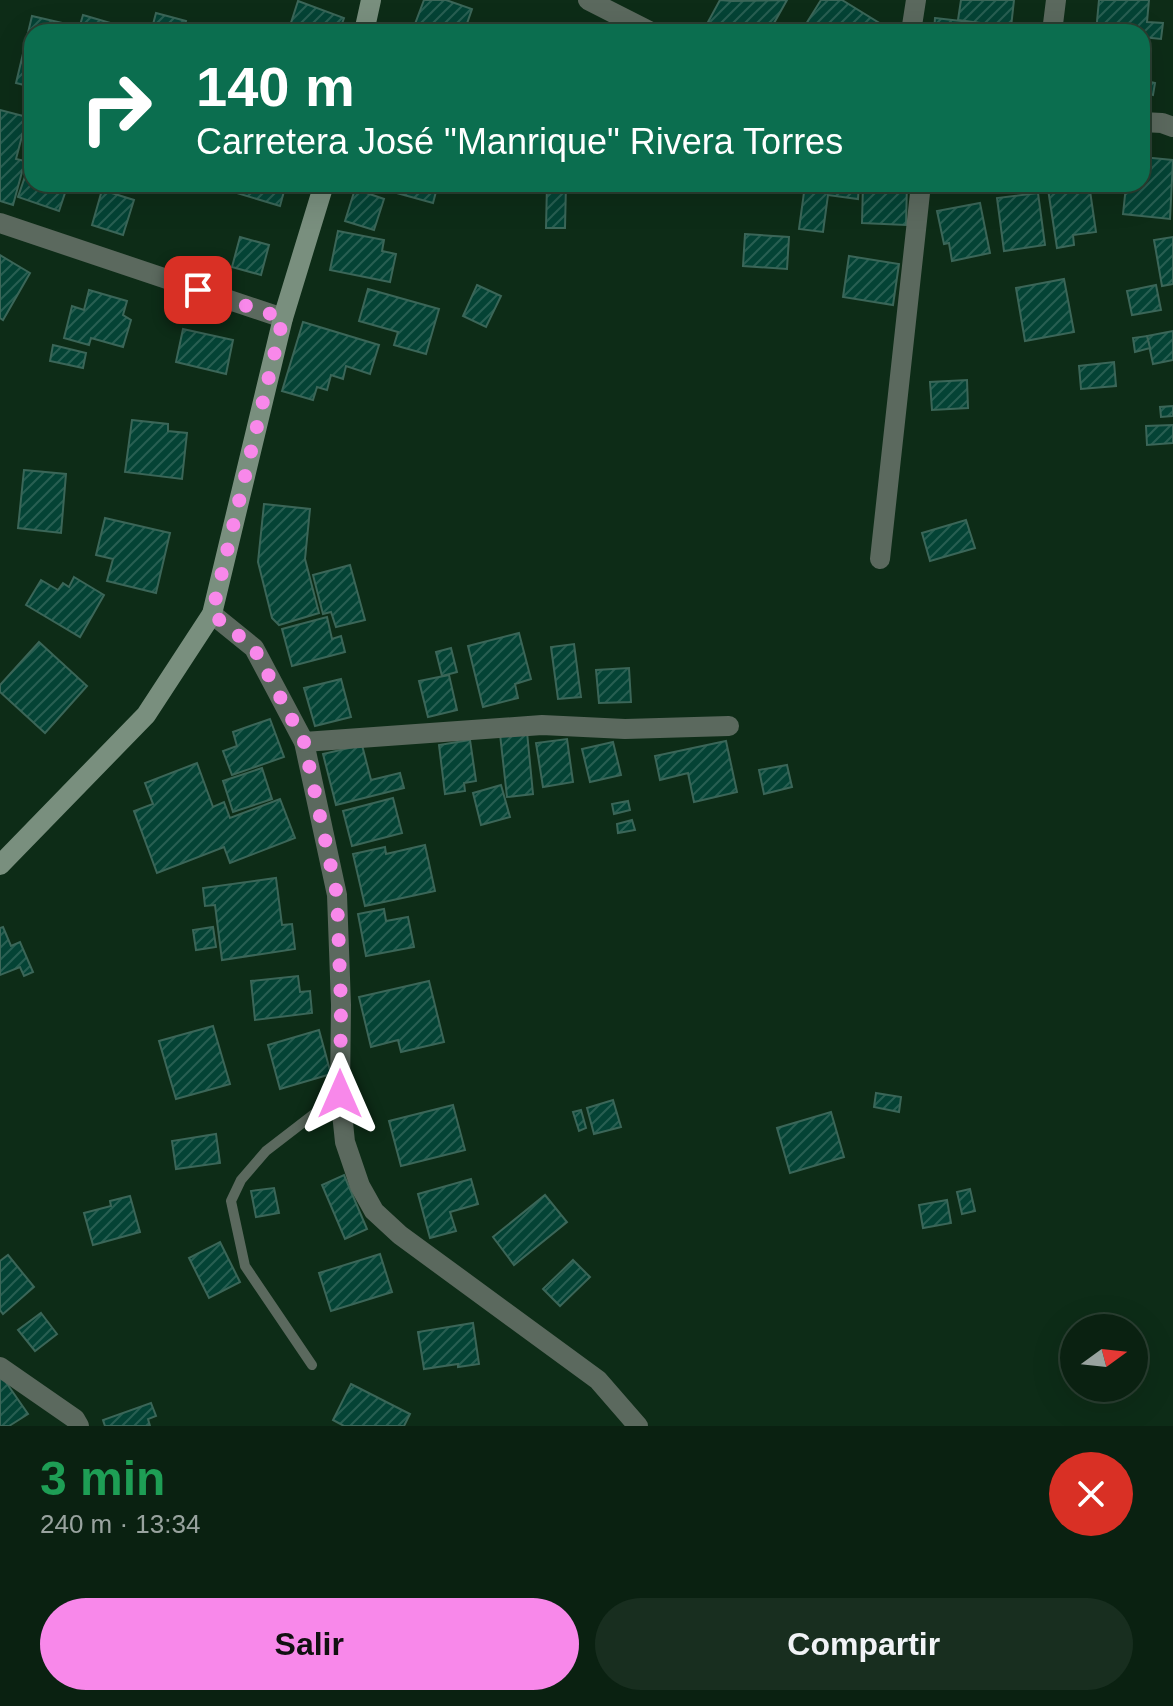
<!DOCTYPE html>
<html lang="es">
<meta charset="utf-8">
<style>
:root{--surface:#0a2111;--page:#182e1f;--text:#f1f3f6;--muted:#99a39f;--line:#2a3e31;--accent:#f888ea}
body{margin:0;font-family:Arial,sans-serif;background:var(--page);color:var(--text);height:100vh;display:flex;flex-direction:column;font-size:30px;white-space:nowrap}
*{box-sizing:border-box;margin:0}
p{font-size:26px;color:var(--muted)}
.icon{flex:none;width:44px;height:44px;fill:none;stroke:currentColor;stroke-width:2;stroke-linecap:round;stroke-linejoin:round}
.map{position:relative;height:1426px;overflow:hidden}
.details{display:flex;flex-direction:column;background:var(--surface);flex:1}
.details>*{flex:none}
.guide{position:absolute;left:24px;top:24px;width:1126px;height:168px;border-radius:24px;box-shadow:0 8px 32px #0002,0 0 0 2px var(--line);background:#0b6e4f;color:#fff;overflow:hidden}
.needle{width:52px;rotate:75deg}
.fabs{position:absolute;left:1060px;top:1314px;display:grid;gap:16px}
.fabs a{display:grid;place-items:center;width:88px;height:88px;border-radius:50%;background:var(--surface);box-shadow:0 8px 32px #0002,0 0 0 2px var(--line);font-size:40px}
.pin{position:absolute;display:grid;place-items:center;width:68px;height:68px;color:#fff;margin:-34px;border-radius:16px;box-shadow:0 4px 12px #0006}
.me{position:absolute;width:88px;margin:-44px;rotate:0deg;stroke-linejoin:round;filter:drop-shadow(0 0 6px #0008)}
.turn{display:flex;align-items:center;gap:28px;height:168px;padding:0 40px;font-size:36px}
.turn .icon{width:104px;height:104px;stroke-width:2.5}
.turn b{display:block;font-size:56px;line-height:68px}
.round{display:grid;place-items:center;flex:none;width:84px;height:84px;border-radius:42px;background:var(--page)}
.overview{display:flex;align-items:center;justify-content:space-between;height:136px;padding:0 40px}
h1{font-size:48px;font-weight:800;line-height:60px;color:#1e9e55}
.cta{display:flex;gap:16px;margin-top:auto;padding:16px 40px}
.cta a{flex:1;height:92px;border-radius:48px;background:var(--accent);color:#111;font-size:32px;font-weight:800;line-height:92px;text-align:center}
.cta a+a{background:var(--page);color:var(--text)}
.map>svg:first-child{display:block}
.building{fill:url(#building-hatch);stroke:#3b6658;stroke-width:2}
.lines{fill:none;stroke-linecap:round;stroke-linejoin:round}
.lane{stroke:#5b695e;stroke-width:10}
.street{stroke:#5b695e;stroke-width:20}
.secondary{stroke:#798f7e;stroke-width:20}
.route{stroke:#f888ea;stroke-width:14;stroke-dasharray:0 25.2}
</style>
<div class="map">
<svg width="1173" height="1426" viewBox="0 0 1173 1426">
<defs>
<pattern id="building-hatch" width="6" height="6" patternUnits="userSpaceOnUse" patternTransform="scale(2)"><rect width="6" height="6" fill="#044335"/><path d="M-1 1l2-2M0 6l6-6M5 7l2-2" fill="none" stroke="#285f52"/></pattern>
</defs>
<rect width="100%" height="100%" fill="#0d2c17"/>
<!-- building -->
<g class="building">
<polygon points="424,0 446,0 472,9 464,32 412,32"/>
<polygon points="720,0 732,1 787,0 769,32 727,32 708,22"/>
<polygon points="821,0 842,0 889,29 888,32 801,32"/>
<polygon points="961,0 1014,0 1011,27 958,20"/>
<polygon points="1099,0 1149,0 1147,22 1163,23 1161,39 1142,37 1142,32 1096,32"/>
<polygon points="298,1 344,18 339,32 288,32"/>
<polygon points="156,13 186,21 183,32 151,32"/>
<polygon points="83,15 117,25 115,32 78,32"/>
<polygon points="32,16 71,25 69,32 32,32 32,87 16,83"/>
<polygon points="935,18 1014,27 1013,32 934,32"/>
<polygon points="1142,80 1155,83 1153,95 1142,92"/>
<polygon points="0,110 27,117 16,159 25,161 13,205 0,201"/>
<polygon points="32,156 32,184 68,184 59,211 18,197"/>
<polygon points="1142,157 1173,160 1170,219 1123,214 1126,186 1109,184 1142,184"/>
<polygon points="207,184 286,184 280,206"/>
<polygon points="364,184 438,184 433,203"/>
<polygon points="547,184 566,184 565,228 546,228"/>
<polygon points="828,184 859,184 858,199 828,195 823,232 799,229 805,185 828,188"/>
<polygon points="863,184 907,184 906,225 862,223"/>
<polygon points="1089,184 1096,232 1073,235 1074,245 1057,248 1048,189"/>
<polygon points="355,189 384,199 374,230 345,221"/>
<polygon points="102,190 134,200 123,235 92,225"/>
<polygon points="1038,193 1045,245 1004,251 997,198"/>
<polygon points="980,203 990,253 952,261 949,243 944,244 937,211"/>
<polygon points="338,231 384,240 382,251 396,254 390,282 330,270"/>
<polygon points="745,234 789,237 787,269 743,266"/>
<polygon points="240,237 269,245 261,275 232,267"/>
<polygon points="1173,237 1173,284 1162,286 1154,240"/>
<polygon points="0,255 30,273 3,320 0,318"/>
<polygon points="849,256 899,264 893,305 843,297"/>
<polygon points="1064,279 1074,332 1025,341 1016,288"/>
<polygon points="477,285 501,296 486,327 463,316"/>
<polygon points="1156,285 1161,310 1132,315 1127,291"/>
<polygon points="368,289 439,309 426,354 394,345 398,332 359,321"/>
<polygon points="89,290 127,301 123,315 131,320 123,347 91,338 89,345 64,338 72,306 84,310"/>
<polygon points="303,322 379,345 370,374 346,366 343,379 331,375 327,390 317,387 313,400 282,391"/>
<polygon points="183,329 233,340 226,374 176,362"/>
<polygon points="1173,331 1173,360 1153,364 1147,336"/>
<polygon points="1147,336 1150,348 1135,352 1133,338"/>
<polygon points="53,345 86,353 83,368 50,361"/>
<polygon points="1114,362 1116,386 1081,389 1079,366"/>
<polygon points="967,380 968,408 932,410 930,382"/>
<polygon points="1173,406 1173,416 1161,417 1160,407"/>
<polygon points="132,420 168,424 168,431 187,433 182,479 125,472"/>
<polygon points="1173,425 1173,443 1147,445 1146,426"/>
<polygon points="24,470 66,474 61,533 18,528"/>
<polygon points="264,504 310,509 305,559 319,613 279,625 272,618 258,562"/>
<polygon points="105,518 170,533 156,593 107,581 113,559 96,555"/>
<polygon points="966,520 975,548 930,561 922,533"/>
<polygon points="350,565 365,620 336,627 331,612 323,614 313,575"/>
<polygon points="74,577 104,595 80,637 26,605 41,580 58,590 63,583 69,587"/>
<polygon points="327,617 332,639 341,636 345,652 292,666 282,629"/>
<polygon points="519,633 531,679 515,684 518,698 483,707 468,646"/>
<polygon points="39,642 87,686 45,733 0,692 0,685"/>
<polygon points="574,644 581,697 558,699 551,647"/>
<polygon points="451,648 457,672 442,676 436,652"/>
<polygon points="629,668 631,702 599,703 596,670"/>
<polygon points="449,675 457,710 428,717 419,681"/>
<polygon points="341,679 351,717 315,726 304,688"/>
<polygon points="270,719 284,757 232,775 223,751 237,746 233,732"/>
<polygon points="527,732 533,794 507,797 500,734"/>
<polygon points="567,739 573,782 543,787 536,743"/>
<polygon points="470,740 476,781 464,783 465,791 445,794 439,745"/>
<polygon points="726,741 737,792 694,802 688,773 660,780 655,756"/>
<polygon points="613,742 621,775 590,782 582,749"/>
<polygon points="362,745 371,780 400,773 404,788 336,805 323,754"/>
<polygon points="197,763 213,807 224,802 230,818 280,799 295,838 230,863 224,847 157,873 134,811 153,804 145,783"/>
<polygon points="787,765 792,787 764,794 759,770"/>
<polygon points="262,768 272,799 233,812 223,781"/>
<polygon points="501,785 510,817 481,825 473,793"/>
<polygon points="393,798 402,833 352,846 343,811"/>
<polygon points="628,801 630,810 614,814 612,804"/>
<polygon points="632,820 635,830 618,833 617,824"/>
<polygon points="425,845 435,891 365,906 353,854 385,847 386,854"/>
<polygon points="276,878 282,925 292,924 295,949 222,960 215,905 205,906 203,888"/>
<polygon points="384,909 386,921 408,917 414,947 366,956 358,914"/>
<polygon points="3,927 11,946 20,942 33,972 24,976 20,967 0,975 0,928"/>
<polygon points="213,927 216,947 196,950 193,930"/>
<polygon points="298,976 300,992 310,991 312,1013 255,1020 251,981"/>
<polygon points="429,981 444,1042 401,1052 398,1040 371,1047 359,997"/>
<polygon points="213,1026 230,1084 176,1099 159,1041"/>
<polygon points="319,1030 331,1074 280,1089 268,1045"/>
<polygon points="876,1093 901,1097 899,1112 874,1107"/>
<polygon points="613,1100 621,1127 594,1134 587,1108"/>
<polygon points="453,1105 465,1150 401,1166 389,1121"/>
<polygon points="581,1110 586,1128 579,1131 573,1112"/>
<polygon points="831,1112 844,1157 790,1173 777,1128"/>
<polygon points="216,1134 220,1163 176,1169 172,1141"/>
<polygon points="344,1175 367,1229 345,1239 322,1185"/>
<polygon points="471,1179 478,1204 450,1212 456,1231 430,1238 418,1194"/>
<polygon points="274,1188 279,1213 256,1217 251,1191"/>
<polygon points="970,1189 975,1211 962,1214 957,1192"/>
<polygon points="545,1195 567,1222 514,1265 493,1237"/>
<polygon points="130,1196 140,1232 93,1245 84,1213 111,1206 110,1201"/>
<polygon points="947,1200 951,1223 923,1228 919,1205"/>
<polygon points="220,1242 240,1282 209,1298 189,1258"/>
<polygon points="380,1254 392,1292 331,1311 319,1273"/>
<polygon points="8,1255 34,1287 3,1314 0,1310 0,1261"/>
<polygon points="573,1260 590,1277 560,1306 543,1289"/>
<polygon points="41,1313 57,1334 35,1351 18,1330"/>
<polygon points="473,1323 479,1364 458,1367 458,1364 424,1369 418,1332"/>
<polygon points="3,1378 28,1414 9,1426 0,1426 0,1380"/>
<polygon points="351,1384 410,1414 404,1426 344,1426 333,1420"/>
<polygon points="151,1403 156,1416 148,1419 150,1426 105,1426 103,1420"/>
</g>
<g class="lines">
<!-- lane -->
<polyline class="lane" points="312,1365 245,1266 231,1201 241,1180 266,1151 340,1094"/>
<!-- street -->
<g class="street">
<polyline points="588,0 651,32"/>
<polyline points="911,32 916,0"/>
<polyline points="1052,32 1056,0"/>
<polyline points="1142,122 1162,123 1173,127"/>
<polyline points="0,223 283,318"/>
<polyline points="880,559 921,184"/>
<polyline points="212,614 254,648 304,742 337,895 341,1005 340,1094 345,1142 360,1186 374,1211 400,1235 598,1380 638,1426"/>
<polyline points="304,742 542,725 625,729 729,726"/>
<polyline points="0,1367 75,1419 79,1426"/>
</g>
<!-- secondary -->
<g class="secondary">
<polyline points="364,32 371,0"/>
<polyline points="0,865 146,715 212,614 283,318 324,184"/>
</g>
</g>
<g class="lines">
<!-- route -->
<polyline class="route" points="198,290 283,318 212,614 254,648 304,742 337,895 341,1005 340,1094"/>
</g>
</svg>
<div class="fabs">
<a><svg class="needle" viewBox="-14 -14 28 28"><path d="M0-13l5 13h-10z" fill="#e53935"/><path d="M0 13l5-13h-10z" fill="#99a39f"/></svg></a>
</div>
<div class="pin" style="left:198px;top:290px;background:#d93025"><svg class="icon" aria-label="arrive" viewBox="0 0 24 24"><path d="M6 21V4h12l-3 4 3 4H6"/></svg></div>
<svg class="me" style="left:340px;top:1094px" viewBox="-20 -20 40 40"><path d="M0-17L14 15 0 8-14 15z" fill="#f888ea" stroke="#fff" stroke-width="4"/></svg>
<div class="guide">
<div class="turn"><svg class="icon" aria-label="right" viewBox="0 0 24 24"><path d="M7 20v-9h11M14 6l5 5-5 5"/></svg><div><b>140 m</b>Carretera José &quot;Manrique&quot; Rivera Torres</div></div>
</div>
</div>
<section class="details">
<div class="overview"><div><h1>3 min</h1><p>240 m · 13:34</p></div><a class="round" style="background:#d93025;color:#fff"><svg class="icon" aria-label="close" viewBox="0 0 24 24"><path d="M6 6l12 12M18 6L6 18"/></svg></a></div>
<div class="cta"><a>Salir</a><a>Compartir</a></div>
</section>
